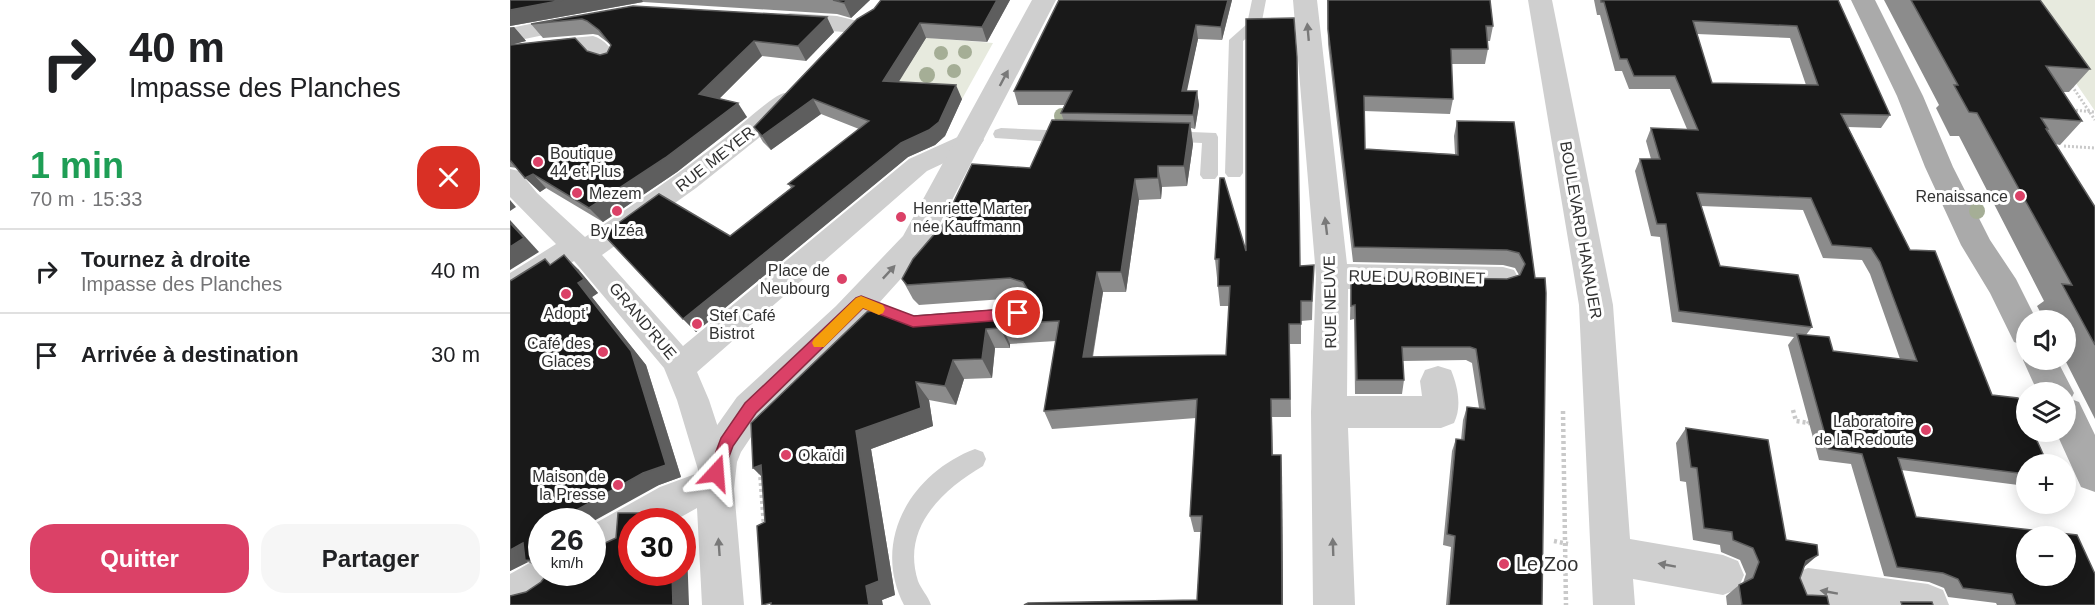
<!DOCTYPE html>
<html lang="fr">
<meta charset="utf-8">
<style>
:root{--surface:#fff;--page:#f6f6f6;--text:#202124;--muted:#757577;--line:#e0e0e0;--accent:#db4167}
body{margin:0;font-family:Arial,sans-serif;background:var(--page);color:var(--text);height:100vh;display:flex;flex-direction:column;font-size:22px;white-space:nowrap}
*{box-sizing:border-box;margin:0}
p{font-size:20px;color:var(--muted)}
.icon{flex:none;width:33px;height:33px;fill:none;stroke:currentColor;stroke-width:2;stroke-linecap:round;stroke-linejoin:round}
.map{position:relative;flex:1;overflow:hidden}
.details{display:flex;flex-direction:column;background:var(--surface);width:510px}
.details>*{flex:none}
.banner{background:#fff;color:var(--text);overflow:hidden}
.buttons{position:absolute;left:1506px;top:310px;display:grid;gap:12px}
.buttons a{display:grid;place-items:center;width:60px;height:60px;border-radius:50%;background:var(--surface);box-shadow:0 3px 15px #0003;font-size:30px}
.speed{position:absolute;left:18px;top:508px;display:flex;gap:12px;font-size:30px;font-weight:700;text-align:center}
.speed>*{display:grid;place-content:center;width:78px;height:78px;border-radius:50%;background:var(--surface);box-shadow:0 3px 15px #0003;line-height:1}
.speed small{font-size:15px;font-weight:400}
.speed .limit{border:9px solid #d22;background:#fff;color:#111}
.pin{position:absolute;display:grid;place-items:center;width:51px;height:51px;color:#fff;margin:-26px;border:3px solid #fff;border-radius:50%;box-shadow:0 2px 6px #0007}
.me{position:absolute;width:66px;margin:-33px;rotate:19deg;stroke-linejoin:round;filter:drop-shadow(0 0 4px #0008)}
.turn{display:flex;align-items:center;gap:21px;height:126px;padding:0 30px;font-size:27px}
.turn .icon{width:78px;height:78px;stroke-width:2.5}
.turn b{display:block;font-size:42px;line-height:51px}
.round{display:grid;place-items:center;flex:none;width:63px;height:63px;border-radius:24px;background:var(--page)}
.summary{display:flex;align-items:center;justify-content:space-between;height:102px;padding:0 30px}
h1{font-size:36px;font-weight:700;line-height:45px;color:#1e9e55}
.cta{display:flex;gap:12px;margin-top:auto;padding:12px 30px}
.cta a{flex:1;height:69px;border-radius:24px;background:var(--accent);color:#fff;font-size:24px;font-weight:700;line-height:69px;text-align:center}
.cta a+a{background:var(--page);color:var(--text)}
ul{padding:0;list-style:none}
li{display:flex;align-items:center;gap:18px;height:84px;padding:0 30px;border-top:2px solid var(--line)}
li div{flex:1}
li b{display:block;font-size:22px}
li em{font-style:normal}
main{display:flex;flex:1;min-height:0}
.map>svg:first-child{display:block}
.green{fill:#e7eade}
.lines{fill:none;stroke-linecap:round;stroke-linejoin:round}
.path-far1{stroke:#c9c9c9;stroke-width:3;stroke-dasharray:2 2;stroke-linecap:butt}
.path{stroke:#c9c9c9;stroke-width:4.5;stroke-dasharray:3 3;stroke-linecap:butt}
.service{fill:#cfcfcf;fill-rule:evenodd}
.pedestrian{fill:#cfcfcf;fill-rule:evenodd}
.minor{fill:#cfcfcf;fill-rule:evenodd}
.primary{fill:#aaa;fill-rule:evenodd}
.tree{fill:#a5ae96}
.wall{fill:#8c8c8c;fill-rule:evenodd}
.shaded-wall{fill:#5e5e5e}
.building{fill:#191919;stroke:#5e5e5e;stroke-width:1.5;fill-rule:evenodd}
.oneway{fill:#797979}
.route{fill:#db4167;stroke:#8e2a43;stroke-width:1.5}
.slow{fill:#f59e0b}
.poi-dot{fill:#db4167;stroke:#fff;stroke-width:2}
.labels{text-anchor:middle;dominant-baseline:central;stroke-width:6;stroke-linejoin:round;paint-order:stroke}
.poi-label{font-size:16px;fill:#323232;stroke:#fff;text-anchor:start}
.street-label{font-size:16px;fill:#323232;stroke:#fff}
.near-poi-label{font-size:20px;fill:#323232;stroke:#fff;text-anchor:start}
</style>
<main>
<section class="details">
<div class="banner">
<div class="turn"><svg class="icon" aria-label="right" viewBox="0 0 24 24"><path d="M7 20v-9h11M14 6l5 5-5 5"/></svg><div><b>40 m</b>Impasse des Planches</div></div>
</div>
<div class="summary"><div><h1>1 min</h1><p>70 m · 15:33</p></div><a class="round" style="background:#d93025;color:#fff"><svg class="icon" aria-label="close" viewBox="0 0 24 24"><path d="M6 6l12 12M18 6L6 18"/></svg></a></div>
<ul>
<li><svg class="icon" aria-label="right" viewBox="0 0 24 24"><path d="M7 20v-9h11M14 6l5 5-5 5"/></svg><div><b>Tournez à droite</b><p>Impasse des Planches</p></div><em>40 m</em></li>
<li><svg class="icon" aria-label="arrive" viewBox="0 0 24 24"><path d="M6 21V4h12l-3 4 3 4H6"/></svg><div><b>Arrivée à destination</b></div><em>30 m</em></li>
</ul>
<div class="cta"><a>Quitter</a><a>Partager</a></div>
</section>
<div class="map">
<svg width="1585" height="605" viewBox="0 0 1585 605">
<rect width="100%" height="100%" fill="#fff"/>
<!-- green -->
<g class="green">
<polygon points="1508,0 1585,0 1585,111 1517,12"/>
<polygon points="408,37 483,43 452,99 373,95 383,75 392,76 402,60"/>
</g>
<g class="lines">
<!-- path-far1 -->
<g class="path-far1">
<polyline points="1562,86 1585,120"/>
<polyline points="1562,110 1585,112"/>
<polyline points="1554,146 1585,148"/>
</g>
<!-- path -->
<g class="path">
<polyline points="1283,410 1286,421 1299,423 1298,421"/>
<polyline points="1053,411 1056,605"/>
<polyline points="250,471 254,526"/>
<polyline points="1044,541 1058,544"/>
</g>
<!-- service -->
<g class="service">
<polygon points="742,0 756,0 751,26 733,41 733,173 730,177 718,177 715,173 719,40 737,24"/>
<polygon points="491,128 560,131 566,133 568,137 566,141 560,143 485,138 483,134 485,130"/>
<polygon points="656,131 706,133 708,137 708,175 705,179 693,179 690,175 692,143 650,141 648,137 650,133"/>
<path d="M465 449 473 452 476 459 473 466C432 490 391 528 408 581 411 589 418 596 421 605H394C361 541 401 473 465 449Z"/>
</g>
<!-- pedestrian -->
<g class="pedestrian">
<path d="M280 13 327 16 352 22 355 27 352 32C343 34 284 28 272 25L269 20 272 15Z"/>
<polygon points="65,15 73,17 76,22 73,27 0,42 0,28"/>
<path d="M83 36C95 39 103 51 110 61L106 66C91 70 86 62 77 50L29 55 21 53 17 48 21 43 29 41Z"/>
<path d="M274 93 283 95 286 101 270 121 186 188 92 255 173 346 399 159 461 131 470 134 474 140 470 146 417 171 187 372 199 400 223 473 218 484 206 489 194 484 189 473 167 400 154 368 64 261 10 296 0 300V273L46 244 0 197V169L9 171 27 193 75 237C123 205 170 173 215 138 228 128 262 96 274 93Z"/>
</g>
<!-- minor -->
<g class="minor">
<polygon points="522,0 546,0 415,252 350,324 253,419 231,452 227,462 224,489 234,605 192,605 187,508 162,522 122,522 122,547 82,566 82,525 150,487 188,473 189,462 203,431 227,397 326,306 393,236"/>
<path d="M783 0H807L837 264 993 267 1004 270 1009 279 1004 288 993 291 838 289 837 396H912L910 381 915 370 928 366 941 370C948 387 952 407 944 423L931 428H838L845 605H803L801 412 806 276Z"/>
<polygon points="1018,0 1042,0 1103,305 1120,539 1213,555 1228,561 1234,575 1228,589 1213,595 1123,579 1125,605 1083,605 1069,305"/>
<path d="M32 556V573H60C47 602 28 605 0 605V574Z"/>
<polygon points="1298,568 1418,584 1433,590 1439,605 1287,605 1283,604 1277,589 1283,574"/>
</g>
<!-- primary -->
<g class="primary">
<polygon points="1341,0 1365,0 1413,96 1443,167 1480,240 1506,279 1527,321 1516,321 1516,346 1504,342 1480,293 1451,245 1415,167 1387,96"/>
<polygon points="1516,352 1516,360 1547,360 1564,393 1561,399 1569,402 1585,435 1585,492 1571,487 1546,432 1556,432 1556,393 1528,393 1513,360"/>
</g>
</g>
<!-- trees -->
<g class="tree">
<circle cx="455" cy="52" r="7"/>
<circle cx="431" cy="53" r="7"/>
<circle cx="444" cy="71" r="7"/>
<circle cx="417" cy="75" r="8"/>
<circle cx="552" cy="116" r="8"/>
<circle cx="1467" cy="211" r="8"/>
</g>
<!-- wall -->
<g class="wall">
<polygon points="0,0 360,0 341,18 327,14 133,2 0,26"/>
<polygon points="371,0 500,0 477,42 416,38 388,82 452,99 435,136 425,145 398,157 186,332 93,234 220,236 281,188 278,184 349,129 311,114 261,150 253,142 244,127 364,9"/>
<polygon points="549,0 722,0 712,40 688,39 676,91 687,91 689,105 685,129 681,128 683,144 677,186 652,187 651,199 629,200 616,292 593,292 583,357 716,355 719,306 710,306 705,259 736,251 790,266 803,285 802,320 791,321 791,344 780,344 781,417 762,417 762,455 772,472 773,605 514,605 687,600 691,532 684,532 680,516 686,418 542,429 534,411 546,341 500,344 500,348 485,348 482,378 454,379 446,405 419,400 423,426 361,449 385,595 372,600 255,522 252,477 243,468 391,317 500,309 514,303 515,300 509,298 409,305 403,299 392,279 520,168 554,121 551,113 555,105 508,105 504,91"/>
<polygon points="817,0 980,0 983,26 980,41 977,41 978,49 975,64 941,64 943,99 940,114 854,111 855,149 945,154 944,136 947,121 1025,278 1032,605 936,605 941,547 933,545 942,451 946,439 951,440 953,420 957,407 969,408 962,363 956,360 893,361 894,380 892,394 845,394 844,319 840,320 841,277 997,279 1009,275 1005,268 993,265 843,262 818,44"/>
<path d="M1084 0H1328L1380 115 1371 128 1338 127 1400 250 1482 395 1516 465V486L1391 470 1406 517 1585 605H1487L1486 603 1438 597 1434 588 1419 582 1374 576 1341 464 1309 460 1278 345 1284 337 1162 322 1150 237 1141 236 1125 171 1130 159H1141L1136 141 1141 128 1177 129 1160 89H1119L1112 71H1105L1090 15H1087ZM1187 34 1280 38 1296 85 1202 83ZM1191 206 1293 210 1313 258 1352 260 1360 274 1390 359 1323 351 1296 335 1302 327 1210 266Z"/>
<polygon points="1374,0 1530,0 1580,69 1559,92 1553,92 1572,121 1550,145 1545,144 1585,207 1585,419 1555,360 1556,360 1556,321 1535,321 1527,306 1534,301 1449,136 1440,136 1426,108 1429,105"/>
<polygon points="123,6 324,32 296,61 252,56 209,99 237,117 167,172 93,222 36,188 30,192 7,168 0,167 0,27 4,27 16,41 4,44 77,51 90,55 97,53 101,45 88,35 83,34 33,38 21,24"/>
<polygon points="41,265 68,269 88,293 82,297 136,365 171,477 149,485 32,522 32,569 18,562 0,571 0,281"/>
<polygon points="1176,428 1276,540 1293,567 1290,578 1297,595 1319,605 1217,605 1216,596 1229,585 1233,583 1236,574 1230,560 1211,552 1210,545 1183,540 1176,482 1170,481 1166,443"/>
</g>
<!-- shaded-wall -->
<g class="shaded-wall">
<polygon points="53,0 132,0 133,2 0,26 0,10"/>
<polygon points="337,0 360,0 341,18 334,3"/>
<polygon points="487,0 500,0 477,42 472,27"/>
<polygon points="718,0 722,0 712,40 711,27"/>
<polygon points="317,17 324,32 296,61 288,46"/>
<polygon points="410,23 416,38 380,96 373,81"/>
<polygon points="686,25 688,39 674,105 672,91"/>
<polygon points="4,27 16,41 0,45 0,28"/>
<polygon points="244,41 252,56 199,109 189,94"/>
<polygon points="446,85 452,99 435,136 425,145 398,157 186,332 173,319"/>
<polygon points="687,91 689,105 685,129 683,115"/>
<polygon points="303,99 311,114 261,150 252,136"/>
<polygon points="228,103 237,117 167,172 93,222 79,208"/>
<polygon points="680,123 683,144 677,186 674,166"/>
<polygon points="648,166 652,187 651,199 648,178"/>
<polygon points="23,174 36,188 30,192 15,178"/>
<polygon points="625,179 629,200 616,292 611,272"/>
<polygon points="0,200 6,207 0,211"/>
<polygon points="0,220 29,252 0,270"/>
<polygon points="54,255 68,269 88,293 82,297 136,365 171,477 149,485 82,522 63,522 68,283"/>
<polygon points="587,272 593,292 579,376 573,357"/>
<polygon points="491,324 500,344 500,348 490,328"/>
<polygon points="476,329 485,348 482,378 472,359"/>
<polygon points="443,360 454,379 446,405 435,386"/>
<polygon points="406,382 419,400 423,426 361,449 385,595 372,600 373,605 359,605 356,586 346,431"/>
<polygon points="761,399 762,417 763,472 762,455"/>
<polygon points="771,455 772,472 773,605 772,605"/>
<polygon points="251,465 261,485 243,468"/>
<polygon points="161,512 176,523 179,605 163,605 162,573 172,573 172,522 161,522"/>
<polygon points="13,543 15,560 18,562 0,571 0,550"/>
<polygon points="1308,555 1294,567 1296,561"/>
</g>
<!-- building -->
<g class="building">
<polygon points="0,0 53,0 0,10"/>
<polygon points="323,0 337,0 334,3"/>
<polygon points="371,0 487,0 472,27 410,23 373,81 446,85 429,122 419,130 391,143 173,319 93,234 149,194 220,236 284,186 278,184 359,121 303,99 252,136 244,127 347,19 364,9"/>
<polygon points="549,0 718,0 711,27 686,25 672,91 687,91 683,115 551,113 562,91 504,91"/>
<polygon points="818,0 980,0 983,26 976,26 978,49 941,49 943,99 854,96 855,149 948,155 947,121 1004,122 1025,278 1035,278 1036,293 1032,605 939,605 945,536 937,534 946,439 954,440 957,407 975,409 966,349 960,347 892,347 894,380 847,380 845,305 841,306 841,277 997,279 1010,275 1015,264 1009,253 997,250 844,247 818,29"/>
<path d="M1091 0H1328L1380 115 1331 114 1400 250 1425 251 1482 395 1508 398 1516 417V432H1523L1538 465H1516V474L1388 458 1406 517 1567 535 1585 574V605H1506L1502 594 1453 588 1448 579 1433 573 1387 567 1352 454 1319 449 1287 334 1319 337 1323 351 1407 361 1370 262 1361 248 1322 245 1301 198 1187 193 1210 266 1288 275 1302 327 1169 311 1156 224H1147L1130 159H1150L1141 128 1188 130 1165 76H1124L1117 59H1110L1094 2H1091ZM1183 21 1287 26 1308 85 1202 83ZM1516 537H1556V576H1516Z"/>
<polygon points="1401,0 1530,0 1580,69 1536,66 1572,121 1531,118 1538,129 1536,129 1585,207 1585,345 1552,284 1562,285 1467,113 1459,112 1444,85 1448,85"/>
<polygon points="123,6 317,17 288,46 244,41 189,94 228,103 155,158 79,208 23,174 15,178 0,160 0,45 65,38 77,51 90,55 97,53 101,45 89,30 77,21 72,19 21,24"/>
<polygon points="784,18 787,57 790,266 804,265 802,301 791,301 791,324 779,324 780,399 761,399 762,455 771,455 772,605 514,605 518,603 687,600 692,516 680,516 687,399 534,411 549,321 491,324 490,328 476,329 472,359 443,360 435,386 406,382 411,408 346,431 369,581 356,586 359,605 261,605 261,603 252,605 247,526 255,522 251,465 243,468 241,423 357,312 369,309 391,317 500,309 514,303 519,292 513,282 500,278 397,285 392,279 403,259 433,224 462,164 520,168 542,120 680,123 674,166 648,166 648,178 625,179 611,272 587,272 573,357 716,355 720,286 708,286 709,259 705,259 710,178 714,178 736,251 736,19"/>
<polygon points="0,223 14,238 0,247"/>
<polygon points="54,255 74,279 68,283 121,351 156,465 133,473 63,512 63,522 32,522 32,561 15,560 13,543 0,550 0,281 35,259 40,265"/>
<polygon points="1176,428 1258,440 1276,540 1307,545 1308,555 1296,561 1290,578 1297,595 1317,596 1319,605 1232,605 1229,585 1243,578 1249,562 1243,548 1223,540 1222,532 1194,528 1187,468 1181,467"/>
<polygon points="153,510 161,512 161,522 122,522 122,573 162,573 163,605 0,605 0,596 16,592 31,582 38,573 82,573 82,549 106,538 108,513 146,513"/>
<polygon points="1391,602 1422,602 1423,605 1392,605"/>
</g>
<!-- one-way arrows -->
<defs><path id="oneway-solid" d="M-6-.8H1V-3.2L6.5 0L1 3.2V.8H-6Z" transform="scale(1.5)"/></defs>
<g class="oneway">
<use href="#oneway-solid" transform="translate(798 32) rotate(-95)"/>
<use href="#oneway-solid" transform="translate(494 78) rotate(-62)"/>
<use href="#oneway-solid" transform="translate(816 226) rotate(-97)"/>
<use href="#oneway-solid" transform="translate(379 272) rotate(-47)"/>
<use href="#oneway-solid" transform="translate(209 547) rotate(-94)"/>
<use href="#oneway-solid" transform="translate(823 547) rotate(-92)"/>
<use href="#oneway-solid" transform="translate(1157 565) rotate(-170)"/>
<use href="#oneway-solid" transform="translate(1319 592) rotate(-170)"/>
</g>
<!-- route -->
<polygon class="route" points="351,296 404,316 508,308 515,313 508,319 403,327 353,308 246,413 223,446 211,478 206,480 200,478 198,473 211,438 235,403 346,298"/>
<!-- slow -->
<polygon class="slow" points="351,296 373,305 375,309 373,313 369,315 353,308 314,347 304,347 302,343 304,339 346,298"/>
<!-- markers -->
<g class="poi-dot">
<circle cx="28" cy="162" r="6"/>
<circle cx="67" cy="193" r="6"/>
<circle cx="1510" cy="196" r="6"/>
<circle cx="107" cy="211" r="6"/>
<circle cx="391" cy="217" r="6"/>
<circle cx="332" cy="279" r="6"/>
<circle cx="56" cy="294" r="6"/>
<circle cx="187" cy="324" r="6"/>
<circle cx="93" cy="352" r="6"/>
<circle cx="1416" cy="430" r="6"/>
<circle cx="276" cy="455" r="6"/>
<circle cx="108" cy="485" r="6"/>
<circle cx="994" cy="564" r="6"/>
</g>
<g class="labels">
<!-- poi labels -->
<g class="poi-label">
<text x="40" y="153">Boutique<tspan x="40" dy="18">44 et Plus</tspan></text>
<text x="79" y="193">Mezem</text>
<text x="1498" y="196" text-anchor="end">Renaissance</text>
<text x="403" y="208">Henriette Marter<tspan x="403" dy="18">née Kauffmann</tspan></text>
<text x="107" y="230" text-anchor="middle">By Izéa</text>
<text x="320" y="270" text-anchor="end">Place de<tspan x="320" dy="18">Neubourg</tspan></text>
<text x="56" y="313" text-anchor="middle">Adopt'</text>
<text x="199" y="315">Stef Café<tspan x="199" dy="18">Bistrot</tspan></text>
<text x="81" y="343" text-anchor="end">Café des<tspan x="81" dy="18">Glaces</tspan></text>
<text x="1404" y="421" text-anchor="end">Laboratoire<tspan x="1404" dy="18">de la Redoute</tspan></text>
<text x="288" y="455">Okaïdi</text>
<text x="96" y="476" text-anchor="end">Maison de<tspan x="96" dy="18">la Presse</tspan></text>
</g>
<!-- street labels -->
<g class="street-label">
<text transform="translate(205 159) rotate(-38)">RUE MEYER</text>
<text transform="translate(1071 230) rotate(80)">BOULEVARD HANAUER</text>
<text transform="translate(907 277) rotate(1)">RUE DU ROBINET</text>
<text transform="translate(820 302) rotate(-91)">RUE NEUVE</text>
<text transform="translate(133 321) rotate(50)">GRAND'RUE</text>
</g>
<!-- near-poi labels -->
<g class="near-poi-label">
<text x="1006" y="564">Le Zoo</text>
</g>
</g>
</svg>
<div class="buttons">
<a><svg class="icon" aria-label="sound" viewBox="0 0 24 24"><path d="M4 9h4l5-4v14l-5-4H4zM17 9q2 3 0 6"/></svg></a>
<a><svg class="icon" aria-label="layers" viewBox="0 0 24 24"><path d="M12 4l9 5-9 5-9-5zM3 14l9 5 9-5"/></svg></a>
<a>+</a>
<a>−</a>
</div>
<div class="speed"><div>26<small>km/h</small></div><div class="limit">30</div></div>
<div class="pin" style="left:508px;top:313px;background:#d93025"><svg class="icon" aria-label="arrive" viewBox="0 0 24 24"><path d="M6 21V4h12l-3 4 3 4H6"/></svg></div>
<svg class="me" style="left:206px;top:473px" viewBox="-20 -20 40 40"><path d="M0-17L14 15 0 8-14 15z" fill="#db4167" stroke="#fff" stroke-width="4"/></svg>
</div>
</main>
